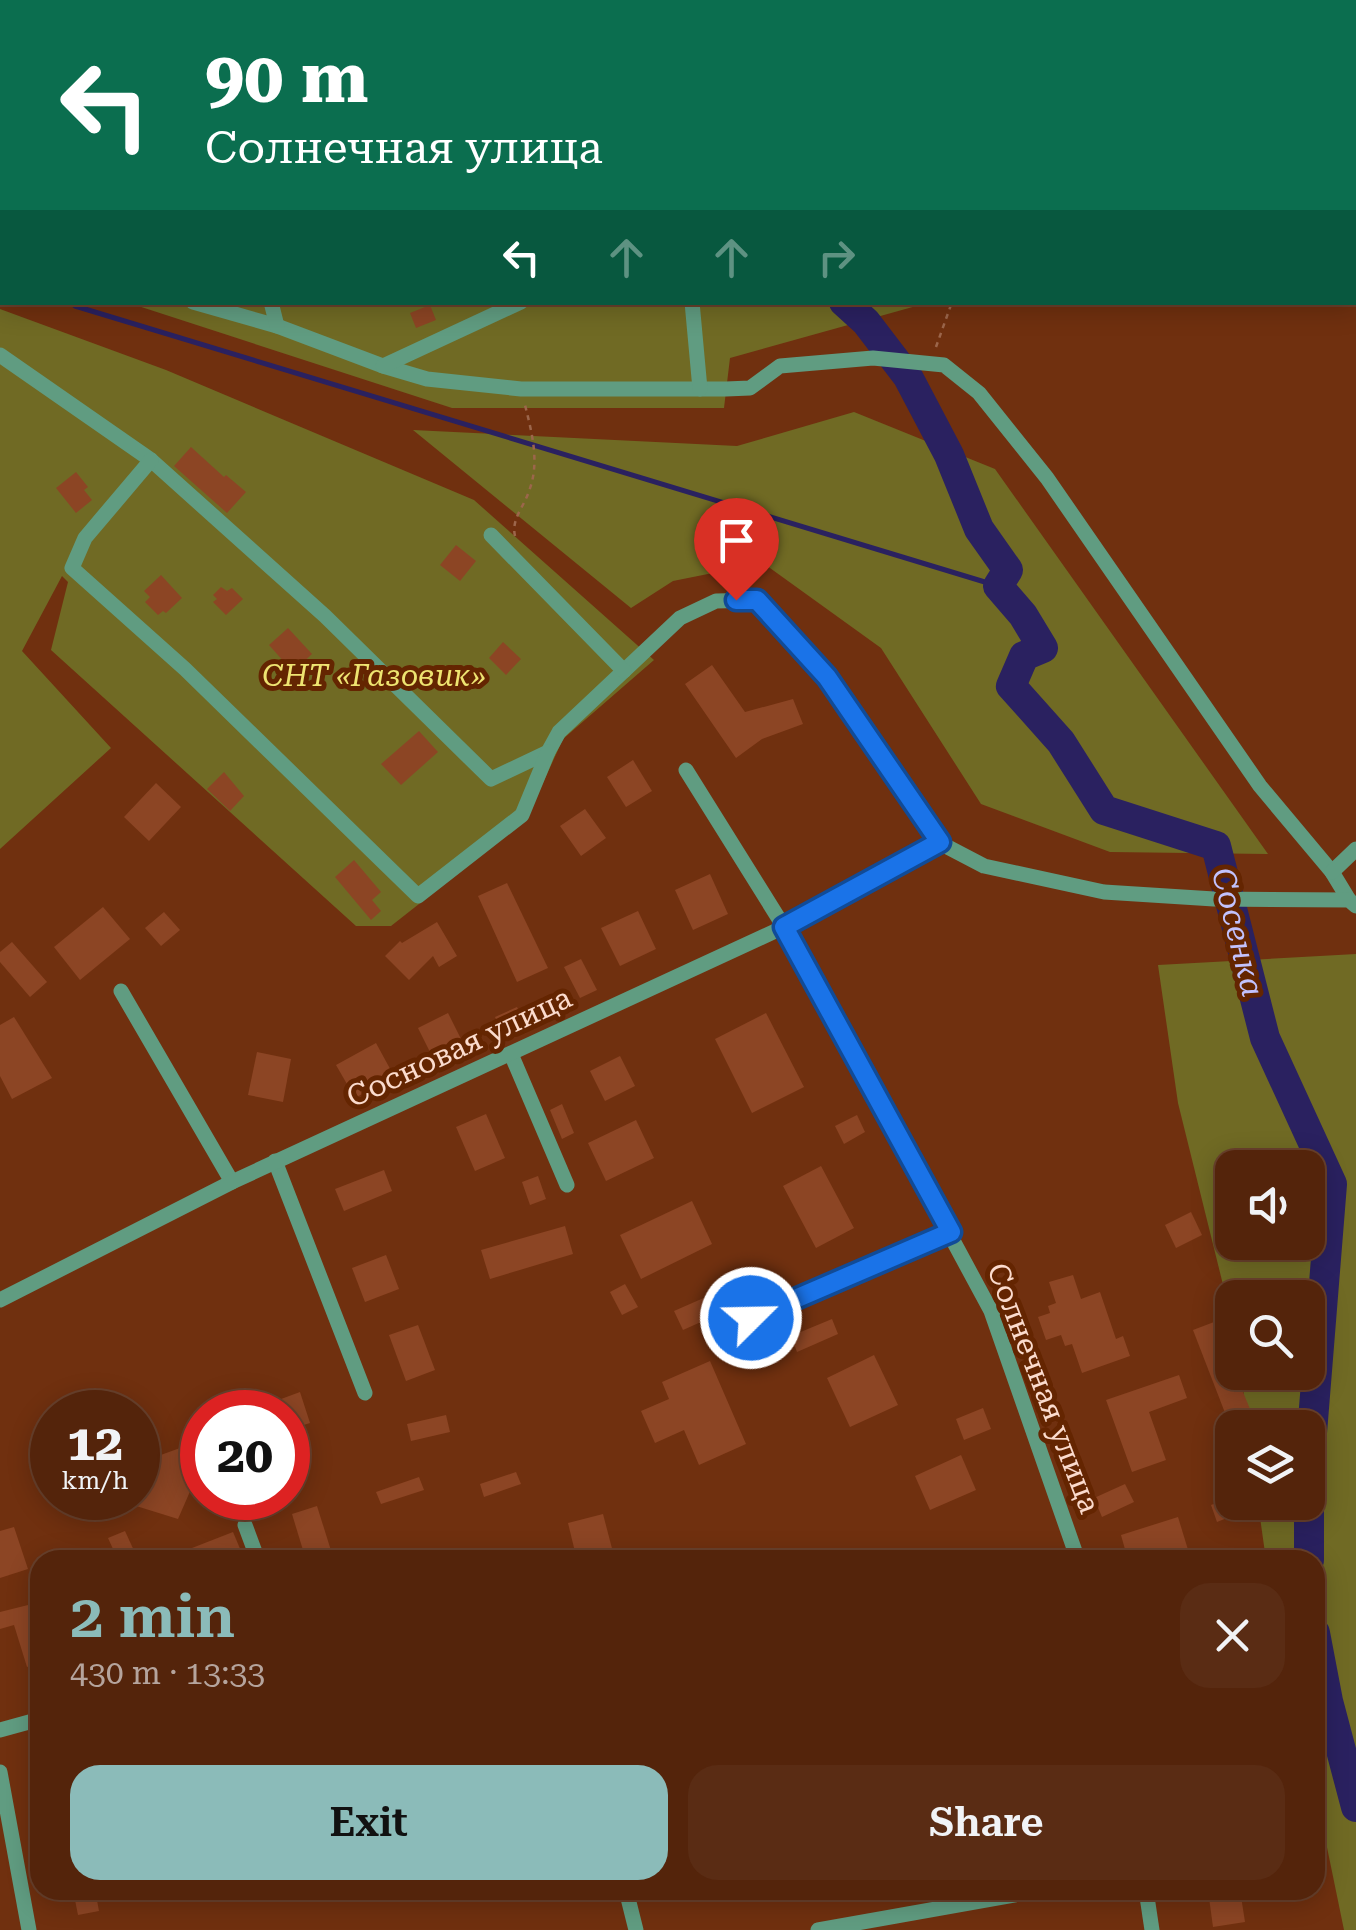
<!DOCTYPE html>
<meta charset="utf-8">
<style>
:root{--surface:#54240b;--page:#5a2c14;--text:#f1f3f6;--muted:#b5a49d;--line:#6a412c;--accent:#8bbbb9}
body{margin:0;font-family:"Roboto Serif",serif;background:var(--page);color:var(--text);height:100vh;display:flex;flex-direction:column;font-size:38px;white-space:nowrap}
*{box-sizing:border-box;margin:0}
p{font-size:32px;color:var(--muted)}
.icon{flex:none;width:55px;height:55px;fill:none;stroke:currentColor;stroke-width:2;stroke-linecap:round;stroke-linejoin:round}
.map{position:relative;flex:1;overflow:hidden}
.side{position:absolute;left:30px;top:1550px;width:1295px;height:350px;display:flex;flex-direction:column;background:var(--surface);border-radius:30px;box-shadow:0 5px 25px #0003,0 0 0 2px var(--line)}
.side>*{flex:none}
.top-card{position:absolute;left:0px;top:0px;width:1358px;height:305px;box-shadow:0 5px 25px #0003,0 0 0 2px var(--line);background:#0b6e4f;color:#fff;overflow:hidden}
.tools{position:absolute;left:1215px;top:1150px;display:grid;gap:20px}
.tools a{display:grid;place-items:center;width:110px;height:110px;border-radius:20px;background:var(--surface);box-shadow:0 5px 25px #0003,0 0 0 2px var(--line);font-size:50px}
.speed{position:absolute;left:30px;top:1390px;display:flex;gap:20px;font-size:50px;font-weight:700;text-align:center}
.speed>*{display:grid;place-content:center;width:130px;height:130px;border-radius:50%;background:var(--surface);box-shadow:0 5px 25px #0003,0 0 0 2px var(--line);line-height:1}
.speed small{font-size:25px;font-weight:400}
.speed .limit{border:15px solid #d22;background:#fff;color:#111}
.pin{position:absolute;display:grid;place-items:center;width:85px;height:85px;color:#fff;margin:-102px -42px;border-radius:50% 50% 50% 0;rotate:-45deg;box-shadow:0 0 10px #0007}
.pin .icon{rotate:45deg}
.me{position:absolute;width:110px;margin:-55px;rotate:67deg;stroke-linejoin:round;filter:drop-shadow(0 0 8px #0008)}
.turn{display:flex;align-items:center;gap:35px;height:210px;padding:0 40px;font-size:45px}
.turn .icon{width:130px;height:130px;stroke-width:2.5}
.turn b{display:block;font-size:70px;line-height:85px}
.lanes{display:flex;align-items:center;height:95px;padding:0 40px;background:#0003;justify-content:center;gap:50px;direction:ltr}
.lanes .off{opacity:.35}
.round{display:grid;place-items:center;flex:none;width:105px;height:105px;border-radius:30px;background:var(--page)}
.headline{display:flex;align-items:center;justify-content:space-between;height:170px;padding:0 40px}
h1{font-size:60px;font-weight:600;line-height:75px;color:var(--accent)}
.action{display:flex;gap:20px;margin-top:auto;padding:20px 40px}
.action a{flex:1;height:115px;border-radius:30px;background:var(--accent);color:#111;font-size:40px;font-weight:600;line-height:115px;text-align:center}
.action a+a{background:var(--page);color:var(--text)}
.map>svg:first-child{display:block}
.green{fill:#706a24;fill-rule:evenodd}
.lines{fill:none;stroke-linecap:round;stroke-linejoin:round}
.stream{stroke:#2a2160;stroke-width:5}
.river{stroke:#2a2160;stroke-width:30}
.building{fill:#8c4524}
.path{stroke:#9c664b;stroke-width:2.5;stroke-dasharray:5 5;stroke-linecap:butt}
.minor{stroke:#609c81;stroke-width:15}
.route-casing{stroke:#114b97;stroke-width:25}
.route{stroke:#1a73e8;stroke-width:18}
.labels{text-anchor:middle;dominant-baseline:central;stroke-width:10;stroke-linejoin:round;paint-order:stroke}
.park-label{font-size:30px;font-style:italic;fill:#eee471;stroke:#642501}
.street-label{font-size:30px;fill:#fbdbcd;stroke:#642501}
.water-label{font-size:32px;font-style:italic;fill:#c2c2fd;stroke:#642501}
</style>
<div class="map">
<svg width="1356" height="1930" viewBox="0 0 1356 1930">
<rect width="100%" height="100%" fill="#70300f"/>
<!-- green -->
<g class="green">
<polygon points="0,0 878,0 2,2 2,226"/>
<polygon points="129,303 927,303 730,358 724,408 452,408"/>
<polygon points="0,309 166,370 474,500 654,660 563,739 526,820 391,926 356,926 51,650 68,582 62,576 22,651 111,748 0,849"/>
<polygon points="854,412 995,469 1268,854 1110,852 981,804 881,648 763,563 673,581 631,608 413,430 737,446"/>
<path d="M1356 954V1930H1344L1315 1789V1560H1266L1258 1503 1308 1502V1428L1248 1427 1241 1373 1308 1372V1298H1232V1321L1178 1103 1158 965ZM1232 1168H1308V1242H1232Z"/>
</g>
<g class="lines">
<!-- stream -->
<polyline class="stream" points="75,306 998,586"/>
<!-- river -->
<g class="river">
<polyline points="645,0 647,2"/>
<polyline points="844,302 866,322 908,377 949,455 979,529 1008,570 998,586 1023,615 1043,648 1024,656 1011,686 1061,742 1104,810 1216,846 1265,1038 1332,1184 1309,1470 1309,1560"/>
<polyline points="1315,1633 1328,1701 1356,1807"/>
</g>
</g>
<!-- building -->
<g class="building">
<polygon points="430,305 436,320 416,328 410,313"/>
<polygon points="191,447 224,477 226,475 246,492 227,513 174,466"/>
<polygon points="76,472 88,487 84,490 92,500 76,513 56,488"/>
<polygon points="456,545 476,561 460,581 440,565"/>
<polygon points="161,575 182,598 166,613 163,611 158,615 145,602 150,597 144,591"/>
<polygon points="221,587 227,591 232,588 243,599 226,615 213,602 217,599 213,595"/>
<polygon points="288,628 312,654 293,672 269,645"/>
<polygon points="503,642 521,659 506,675 489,658"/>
<polygon points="712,665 745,712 793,699 803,724 762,739 736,758 685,684"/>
<polygon points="419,731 438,752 401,785 381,764"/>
<polygon points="633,760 652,791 626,807 607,777"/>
<polygon points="224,772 244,796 230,811 207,789"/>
<polygon points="156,783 181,807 149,841 124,817"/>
<polygon points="585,809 606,838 581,856 560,826"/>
<polygon points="354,860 381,892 372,900 381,911 371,920 335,877"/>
<polygon points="710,874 728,914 693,930 675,890"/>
<polygon points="507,883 548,968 517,982 478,896"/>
<polygon points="103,907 130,939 80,980 54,947"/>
<polygon points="638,911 656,949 620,966 601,928"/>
<polygon points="164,912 180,930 161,946 145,928"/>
<polygon points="437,922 457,956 439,967 433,956 409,980 385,956 400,941 402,943"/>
<polygon points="12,942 47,982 30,997 0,962 0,952"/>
<polygon points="581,959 597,990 580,998 564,967"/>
<polygon points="517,1007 523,1021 502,1031 495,1017"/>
<polygon points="448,1013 464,1045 434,1060 418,1028"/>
<polygon points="766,1013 804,1087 752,1113 715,1039"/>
<polygon points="14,1017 52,1078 12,1099 0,1076 0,1025"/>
<polygon points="376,1043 394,1076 355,1098 336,1065"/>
<polygon points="257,1052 291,1059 283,1102 248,1095"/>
<polygon points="620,1056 635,1086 605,1101 590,1071"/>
<polygon points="562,1104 574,1133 562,1139 550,1110"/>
<polygon points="486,1114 505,1158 475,1171 456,1127"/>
<polygon points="857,1115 865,1132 844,1144 835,1126"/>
<polygon points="636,1120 654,1158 606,1181 588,1143"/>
<polygon points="821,1166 854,1228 816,1248 783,1186"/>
<polygon points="384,1170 392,1191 344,1211 335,1189"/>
<polygon points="538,1176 546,1199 530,1205 522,1182"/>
<polygon points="692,1201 712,1244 641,1279 620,1235"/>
<polygon points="1191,1212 1202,1235 1176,1248 1165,1225"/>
<polygon points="565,1226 573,1254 490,1279 481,1250"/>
<polygon points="386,1255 399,1289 365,1302 352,1268"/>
<polygon points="1073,1275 1081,1299 1100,1292 1116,1339 1123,1336 1130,1356 1082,1373 1072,1344 1065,1346 1061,1335 1046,1340 1038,1317 1050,1313 1048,1306 1056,1303 1049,1282"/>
<polygon points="625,1284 638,1307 622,1315 610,1292"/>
<polygon points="731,1286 739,1305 683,1330 674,1311"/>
<polygon points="832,1319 838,1334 797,1352 791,1336"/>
<polygon points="1214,1322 1250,1409 1227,1418 1193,1330"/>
<polygon points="418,1325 435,1370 406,1381 389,1335"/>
<polygon points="874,1355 898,1405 850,1427 827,1378"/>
<polygon points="710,1361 746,1444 699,1465 684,1430 655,1443 641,1411 669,1399 662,1382"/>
<polygon points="1179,1375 1187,1398 1149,1412 1166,1460 1132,1472 1106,1400"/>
<polygon points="300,1392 310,1423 288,1430 288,1412 246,1412"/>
<polygon points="983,1408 991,1429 964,1440 956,1419"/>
<polygon points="446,1415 450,1432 411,1441 407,1424"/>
<polygon points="202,1440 202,1477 195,1480 178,1519 133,1505 147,1460"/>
<polygon points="961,1455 976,1490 930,1510 915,1476"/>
<polygon points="516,1472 521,1484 484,1497 480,1484"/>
<polygon points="419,1477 424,1490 381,1504 376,1492"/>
<polygon points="1125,1484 1134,1502 1102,1517 1094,1498"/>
<polygon points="1232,1497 1232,1502 1239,1502 1242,1512 1217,1522 1211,1505"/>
<polygon points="317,1506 334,1560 306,1560 292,1514"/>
<polygon points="603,1514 615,1560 577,1560 568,1523"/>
<polygon points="1178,1517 1189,1553 1167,1560 1128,1560 1121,1535"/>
<polygon points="14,1527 28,1569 0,1578 0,1531"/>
<polygon points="125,1531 136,1555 118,1560 108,1538"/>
<polygon points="233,1532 241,1551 219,1560 197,1560 192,1548"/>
<polygon points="40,1602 40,1663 27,1667 14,1625 0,1629 0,1612"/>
<polygon points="73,1890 95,1890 99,1911 78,1915"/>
<polygon points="1208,1890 1240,1890 1245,1922 1213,1927"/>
</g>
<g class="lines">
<!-- path -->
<g class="path">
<polyline points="941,2 942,0"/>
<polyline points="936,347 952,302"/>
<path d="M515 536C511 519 524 507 529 491 540 463 532 433 525 405"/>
</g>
<!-- minor -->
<g class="minor">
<polyline points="563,0 565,2"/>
<polyline points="394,2 400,0"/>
<polyline points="0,174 2,173"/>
<polyline points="0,206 2,207"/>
<polyline points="193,302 277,326 383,366 427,379 521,389 726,389 750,388 780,366 873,358 944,365 979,393 1047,478 1260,786 1332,872 1349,900"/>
<polyline points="271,302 277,326"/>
<polyline points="692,302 700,389"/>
<polyline points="0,355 151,460 325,616 491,779 548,752 559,732 680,618 716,601 757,600 827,677 940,843 984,866 1104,892 1214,899 1349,900 1356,906"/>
<polyline points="383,366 521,302"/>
<polyline points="151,460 85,538 72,568 185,669 418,896 522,815 548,752"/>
<polyline points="491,535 624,671"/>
<polyline points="686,770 784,927 991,1311 1078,1560"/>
<polyline points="1332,872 1356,849"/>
<polyline points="121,991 232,1182"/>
<polyline points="511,1054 567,1185"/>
<polyline points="275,1161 365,1393"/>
<polyline points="0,1300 232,1182 784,927 940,843"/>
<polyline points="751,1318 951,1232"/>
<polyline points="245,1525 258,1560"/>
<polyline points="0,1730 40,1719"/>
<polyline points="0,1772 29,1930"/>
<polyline points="626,1890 636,1930"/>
<polyline points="1146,1890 1152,1930"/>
<polyline points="818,1930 1042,1890"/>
</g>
</g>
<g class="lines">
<defs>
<polyline id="route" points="736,600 757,600 827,677 940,842 784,927 951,1232 751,1318"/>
</defs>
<!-- route casing -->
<use href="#route" class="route-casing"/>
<!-- route -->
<use href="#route" class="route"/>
</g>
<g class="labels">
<!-- park labels -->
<g class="park-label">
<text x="374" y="675">СНТ «Газовик»</text>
</g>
<!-- street labels -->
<g class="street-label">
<text transform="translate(459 1047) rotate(-25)">Сосновая улица</text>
<text transform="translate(1044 1388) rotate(69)">Солнечная улица</text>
</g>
<!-- water labels -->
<g class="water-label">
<text transform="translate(1238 932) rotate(76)">Сосенка</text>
</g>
</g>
</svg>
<div class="tools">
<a><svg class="icon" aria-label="sound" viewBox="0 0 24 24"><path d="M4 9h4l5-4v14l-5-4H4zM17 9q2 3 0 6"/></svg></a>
<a><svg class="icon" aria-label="search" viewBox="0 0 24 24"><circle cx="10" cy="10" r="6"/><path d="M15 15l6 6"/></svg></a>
<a><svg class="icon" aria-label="layers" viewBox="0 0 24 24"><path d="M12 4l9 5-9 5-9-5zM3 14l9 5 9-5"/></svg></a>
</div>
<div class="speed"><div>12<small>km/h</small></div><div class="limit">20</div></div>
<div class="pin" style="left:736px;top:600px;background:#d93025"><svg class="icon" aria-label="arrive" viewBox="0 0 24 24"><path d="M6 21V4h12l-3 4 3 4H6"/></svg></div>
<svg class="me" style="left:751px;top:1318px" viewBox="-20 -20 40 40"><circle r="17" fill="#1a73e8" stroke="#fff" stroke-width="3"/><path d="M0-11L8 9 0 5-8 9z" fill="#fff"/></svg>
<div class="top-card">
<div class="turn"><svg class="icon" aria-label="left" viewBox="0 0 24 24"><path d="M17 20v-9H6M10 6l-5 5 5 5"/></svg><div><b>90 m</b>Солнечная улица</div></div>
<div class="lanes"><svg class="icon" aria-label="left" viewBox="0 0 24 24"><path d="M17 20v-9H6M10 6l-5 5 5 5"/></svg><svg class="icon off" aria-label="ahead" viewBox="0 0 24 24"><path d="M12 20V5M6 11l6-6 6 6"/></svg><svg class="icon off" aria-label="ahead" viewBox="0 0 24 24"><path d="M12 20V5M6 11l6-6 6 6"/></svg><svg class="icon off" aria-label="right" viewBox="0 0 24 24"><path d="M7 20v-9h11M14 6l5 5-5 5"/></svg></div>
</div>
<section class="side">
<div class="headline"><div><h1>2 min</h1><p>430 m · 13:33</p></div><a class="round"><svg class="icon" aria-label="close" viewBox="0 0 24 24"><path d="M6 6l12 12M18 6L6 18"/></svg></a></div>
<div class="action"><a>Exit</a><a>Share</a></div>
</section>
</div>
